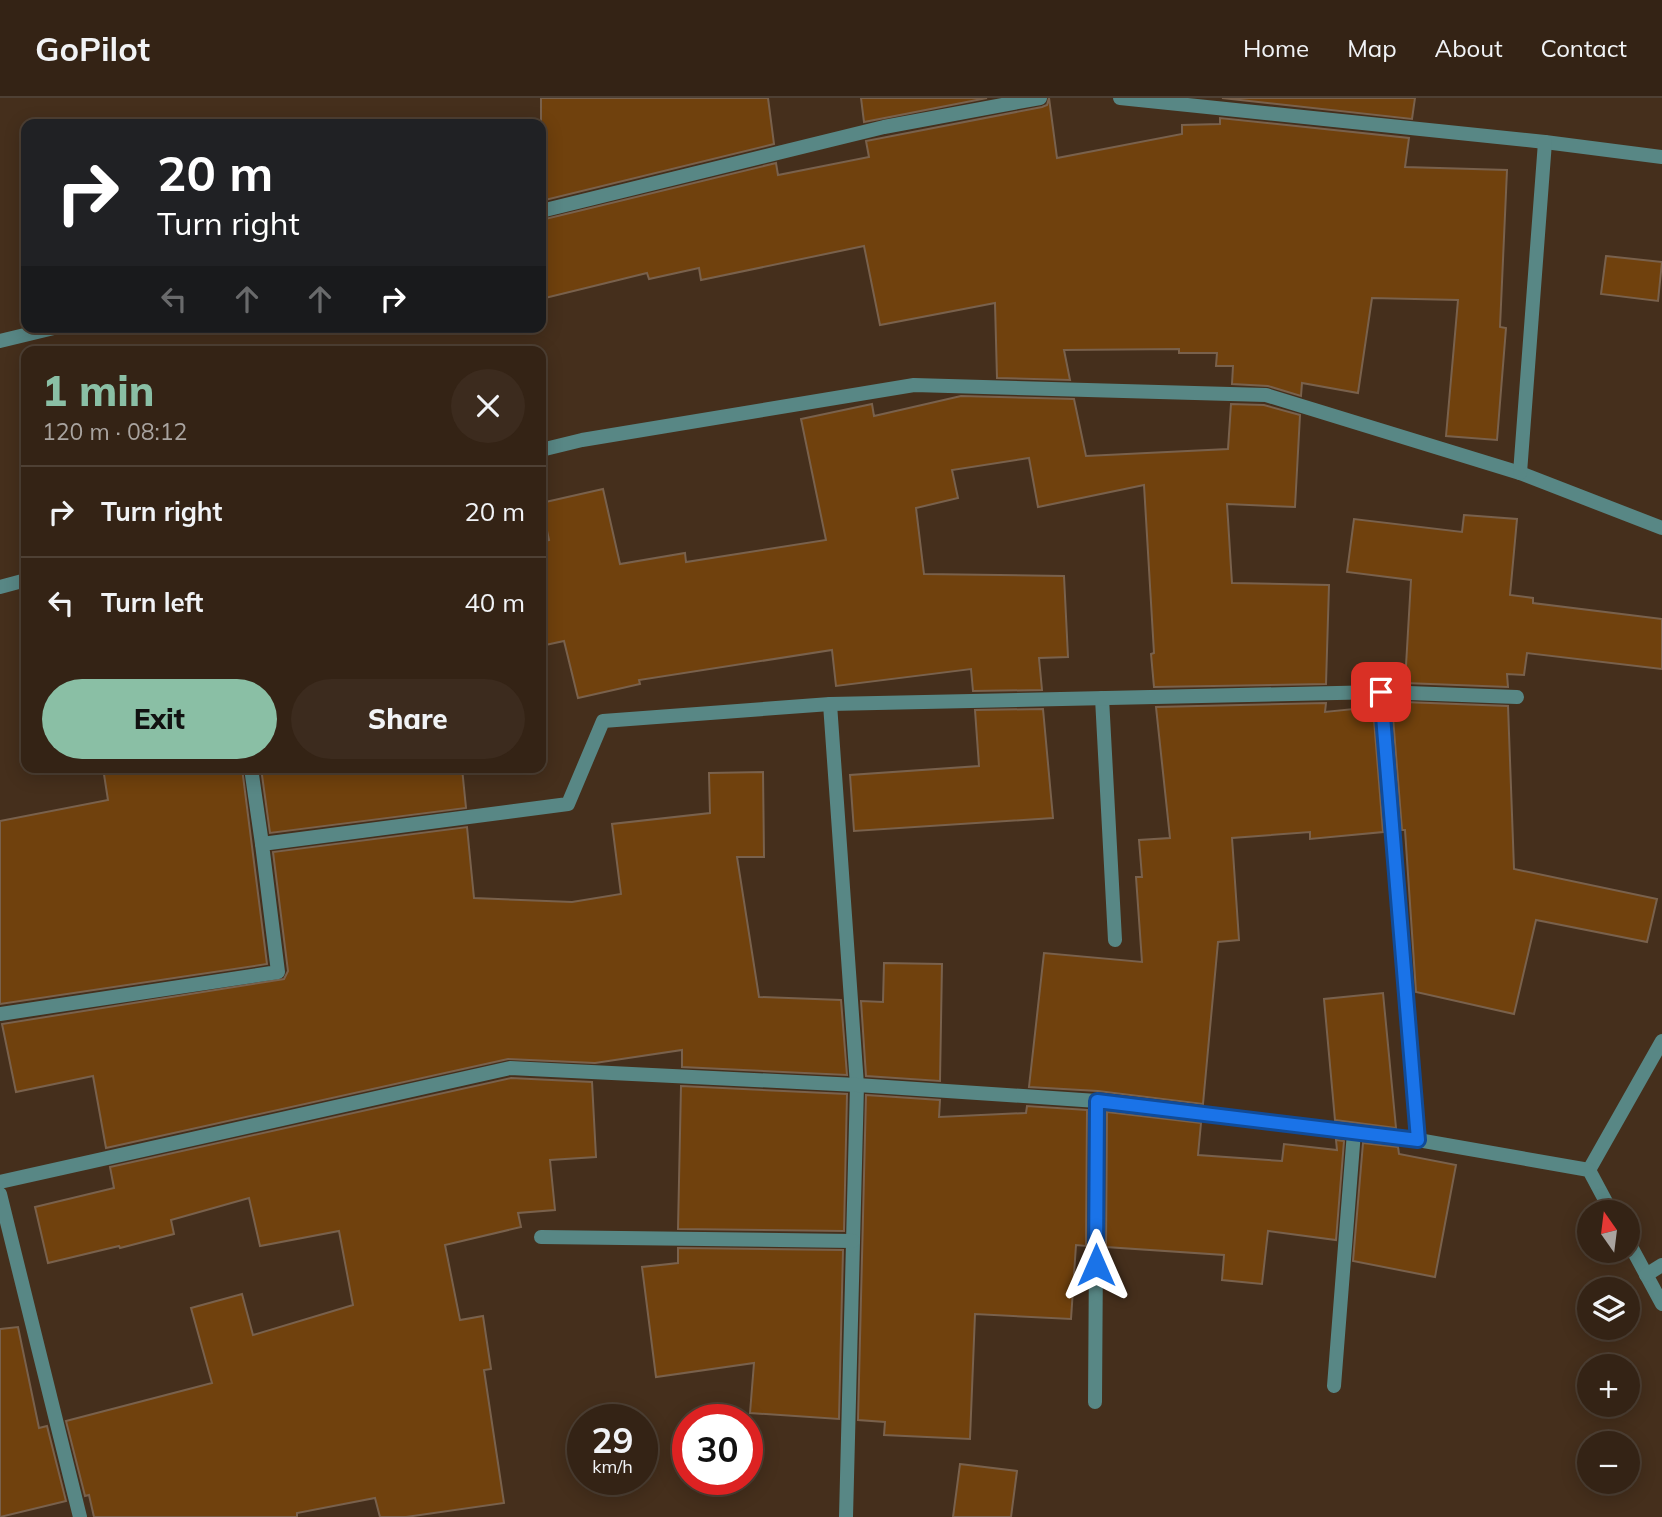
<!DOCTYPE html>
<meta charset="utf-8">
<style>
:root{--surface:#342315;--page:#3c2b1e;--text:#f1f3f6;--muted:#a9a4a0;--line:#4e4034;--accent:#8abfa5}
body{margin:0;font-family:Mulish,sans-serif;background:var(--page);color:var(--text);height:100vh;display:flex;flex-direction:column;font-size:26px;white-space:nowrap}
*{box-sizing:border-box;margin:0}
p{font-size:23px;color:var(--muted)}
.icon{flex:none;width:38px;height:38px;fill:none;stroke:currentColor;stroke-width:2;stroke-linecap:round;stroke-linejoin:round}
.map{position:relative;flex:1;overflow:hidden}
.panel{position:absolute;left:21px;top:248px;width:525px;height:427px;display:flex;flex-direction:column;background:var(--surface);border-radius:14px;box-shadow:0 4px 18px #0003,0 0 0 2px var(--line)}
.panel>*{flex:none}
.top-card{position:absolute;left:21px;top:21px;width:525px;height:214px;border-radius:14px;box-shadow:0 4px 18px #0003,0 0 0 2px var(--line);background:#202124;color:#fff;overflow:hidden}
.needle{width:46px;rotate:346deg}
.tools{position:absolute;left:1577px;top:1102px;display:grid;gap:14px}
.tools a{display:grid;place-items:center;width:63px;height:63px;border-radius:50%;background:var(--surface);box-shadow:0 4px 18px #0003,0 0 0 2px var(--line);font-size:35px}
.speed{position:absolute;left:567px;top:1306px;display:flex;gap:14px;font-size:35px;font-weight:700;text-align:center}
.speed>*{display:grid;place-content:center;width:91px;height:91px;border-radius:50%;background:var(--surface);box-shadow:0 4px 18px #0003,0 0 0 2px var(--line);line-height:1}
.speed small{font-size:18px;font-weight:400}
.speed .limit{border:10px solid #d22;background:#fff;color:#111}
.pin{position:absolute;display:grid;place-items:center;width:60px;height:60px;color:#fff;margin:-30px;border-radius:14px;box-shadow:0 4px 10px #0006}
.me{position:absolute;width:77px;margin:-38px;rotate:0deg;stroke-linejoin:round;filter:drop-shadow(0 0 5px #0008)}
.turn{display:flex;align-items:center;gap:24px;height:147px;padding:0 21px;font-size:32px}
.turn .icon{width:91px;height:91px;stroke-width:2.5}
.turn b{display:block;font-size:49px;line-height:60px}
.lanes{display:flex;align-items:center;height:66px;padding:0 21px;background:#0003;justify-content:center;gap:35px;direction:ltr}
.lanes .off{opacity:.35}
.round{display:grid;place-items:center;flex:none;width:74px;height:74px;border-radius:37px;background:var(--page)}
.overview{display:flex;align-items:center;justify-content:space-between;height:119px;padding:0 21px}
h1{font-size:42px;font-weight:800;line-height:52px;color:var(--accent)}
.button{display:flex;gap:14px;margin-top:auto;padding:14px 21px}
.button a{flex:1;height:80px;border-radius:42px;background:var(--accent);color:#111;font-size:28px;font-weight:800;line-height:80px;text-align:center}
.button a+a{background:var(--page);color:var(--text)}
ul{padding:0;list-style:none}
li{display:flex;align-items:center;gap:21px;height:91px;padding:0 21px;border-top:2px solid var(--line)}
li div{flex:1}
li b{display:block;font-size:26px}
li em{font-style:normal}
header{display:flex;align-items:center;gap:42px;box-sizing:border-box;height:98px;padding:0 35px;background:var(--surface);border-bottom:2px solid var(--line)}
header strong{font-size:33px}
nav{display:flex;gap:38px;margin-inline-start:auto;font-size:24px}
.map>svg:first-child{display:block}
.building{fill:#70410d;stroke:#79614c;stroke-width:2}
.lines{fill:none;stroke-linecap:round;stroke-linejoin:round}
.minor{stroke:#588785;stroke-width:14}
.route-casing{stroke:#114b97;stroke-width:18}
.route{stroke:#1a73e8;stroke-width:12}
</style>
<header>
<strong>GoPilot</strong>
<nav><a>Home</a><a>Map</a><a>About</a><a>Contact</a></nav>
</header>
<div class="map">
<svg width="1662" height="1419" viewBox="0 0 1662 1419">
<rect width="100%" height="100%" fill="#452f1c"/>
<!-- building -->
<g class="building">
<polygon points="541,0 768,0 774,46 541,103"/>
<polygon points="861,0 987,0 864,24"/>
<polygon points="1049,0 1057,60 1182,36 1182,27 1220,26 1220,20 1409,40 1405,69 1507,72 1500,229 1506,230 1497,342 1446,338 1458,202 1372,200 1358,295 1302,285 1301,298 1268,288 1232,286 1233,268 1216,268 1217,255 1179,255 1179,251 1064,252 1070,282 997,280 995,205 880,227 864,148 701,182 699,170 649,181 647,175 541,201 541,122 776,65 778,77 869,59 866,43 1042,9 1047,7"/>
<polygon points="1222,0 1415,0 1412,21"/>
<polygon points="1606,158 1662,164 1658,203 1601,196"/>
<polygon points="961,298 1074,301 1086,358 1228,351 1231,306 1264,307 1300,317 1295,409 1227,406 1232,485 1329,487 1326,586 1154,589 1151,556 1154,555 1144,387 1038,409 1029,360 952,372 958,400 916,410 924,476 1064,478 1068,559 1039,560 1042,592 973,593 971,571 836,588 832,552 639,582 640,586 578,600 564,543 541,548 541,444 549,442 541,405 603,391 620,466 685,455 686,464 826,442 801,321 872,306 874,318"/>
<polygon points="1464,417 1517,421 1510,497 1533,500 1533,505 1662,521 1662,571 1527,555 1524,577 1507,576 1508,589 1405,585 1411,482 1347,474 1354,421 1462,434"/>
<polygon points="1404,604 1508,608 1514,771 1657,801 1647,844 1536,822 1514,916 1416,894 1405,732 1402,732 1392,607 1404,606"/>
<polygon points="1326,605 1325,614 1373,609 1383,734 1310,741 1310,734 1232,740 1239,842 1218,844 1203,1006 1098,993 1029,989 1044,855 1142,864 1136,779 1142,779 1139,742 1170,740 1156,609"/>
<polygon points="1043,611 1053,720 854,733 850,677 979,668 975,612"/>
<polygon points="103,670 242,670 267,866 0,906 0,723 108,702"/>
<polygon points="261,670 462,670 466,710 270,735"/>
<polygon points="763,674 764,759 737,759 759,899 841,902 847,977 682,969 682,952 595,965 508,961 106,1050 93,978 16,994 2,926 284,881 288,873 273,754 467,729 474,800 572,804 621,796 612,726 710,715 709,675"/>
<polygon points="884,865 942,866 940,983 866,978 861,903 883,904"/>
<polygon points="1383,895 1396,1030 1335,1022 1324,901"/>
<polygon points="511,980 592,984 596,1059 550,1062 555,1112 518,1115 521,1129 445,1147 460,1222 483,1218 491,1271 484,1272 504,1405 406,1419 380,1419 375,1400 297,1415 297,1419 94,1419 89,1397 85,1398 66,1323 212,1285 191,1210 242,1196 253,1237 353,1207 339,1133 260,1148 249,1100 171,1122 174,1136 120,1150 119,1148 48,1165 35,1109 114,1090 110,1069"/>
<polygon points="681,988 847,996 844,1133 678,1131"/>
<polygon points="866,997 940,1002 939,1019 1026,1015 1027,1008 1087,1012 1086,1148 1076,1147 1071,1221 975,1216 970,1341 884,1337 885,1324 858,1322"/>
<polygon points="1107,1014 1201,1025 1198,1057 1282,1063 1284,1046 1337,1052 1336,1042 1344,1043 1336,1142 1268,1133 1262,1186 1222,1182 1224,1157 1106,1149"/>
<polygon points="1363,1045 1398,1049 1399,1056 1456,1067 1435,1179 1353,1163"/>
<polygon points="678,1150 843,1152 839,1321 750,1315 754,1265 656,1279 642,1169 678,1165"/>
<polygon points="18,1229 39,1330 47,1328 66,1403 0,1419 0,1231"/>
<polygon points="960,1366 1017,1373 1011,1419 953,1419"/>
</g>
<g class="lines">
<!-- minor -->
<g class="minor">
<polyline points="1120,0 1545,44 1662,59"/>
<polyline points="541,113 884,29 1040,0"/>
<polyline points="0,243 58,229"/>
<polyline points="541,352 582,342 914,287 1266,297 1520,375 1662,430"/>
<polyline points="1520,375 1545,44"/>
<polyline points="0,489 26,482"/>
<polyline points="1381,594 1418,1042"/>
<polyline points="1102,600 1115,842"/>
<polyline points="830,606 857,987 846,1419"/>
<polyline points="251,670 262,746"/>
<polyline points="0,916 278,874 262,746 568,706 603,623 830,606 1381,594 1517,599"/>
<polyline points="1589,1072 1662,943"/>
<polyline points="0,1084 510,970 857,987 1097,1003 1418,1042 1589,1072 1612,1115"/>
<polyline points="0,1096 80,1419"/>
<polyline points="541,1139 853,1143"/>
<polyline points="1628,1143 1662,1206"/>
<polyline points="1646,1177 1662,1167"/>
<polyline points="1334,1288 1354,1034"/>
<polyline points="1095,1304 1097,1003"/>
</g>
</g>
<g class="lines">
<defs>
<polyline id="route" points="1096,1167 1097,1003 1418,1042 1381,594"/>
</defs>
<!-- route casing -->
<use href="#route" class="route-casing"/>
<!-- route -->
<use href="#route" class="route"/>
</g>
</svg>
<div class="tools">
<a><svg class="needle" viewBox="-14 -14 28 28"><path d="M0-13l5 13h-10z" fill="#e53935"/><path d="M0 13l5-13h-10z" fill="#a9a4a0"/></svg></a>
<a><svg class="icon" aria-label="layers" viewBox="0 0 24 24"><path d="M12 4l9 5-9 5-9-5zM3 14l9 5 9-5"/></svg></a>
<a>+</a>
<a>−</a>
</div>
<div class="speed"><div>29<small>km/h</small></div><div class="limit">30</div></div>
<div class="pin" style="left:1381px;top:594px;background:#d93025"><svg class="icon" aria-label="arrive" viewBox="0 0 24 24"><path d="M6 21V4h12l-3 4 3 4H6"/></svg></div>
<svg class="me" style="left:1096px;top:1167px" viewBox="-20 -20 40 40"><path d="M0-17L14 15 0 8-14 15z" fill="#1a73e8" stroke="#fff" stroke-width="4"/></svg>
<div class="top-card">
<div class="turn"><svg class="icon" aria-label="right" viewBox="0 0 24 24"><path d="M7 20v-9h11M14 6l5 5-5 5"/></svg><div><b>20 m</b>Turn right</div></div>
<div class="lanes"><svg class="icon off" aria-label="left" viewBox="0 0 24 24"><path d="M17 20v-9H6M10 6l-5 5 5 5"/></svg><svg class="icon off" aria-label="ahead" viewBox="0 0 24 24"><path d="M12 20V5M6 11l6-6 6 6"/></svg><svg class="icon off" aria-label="ahead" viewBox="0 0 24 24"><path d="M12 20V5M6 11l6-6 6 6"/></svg><svg class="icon" aria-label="right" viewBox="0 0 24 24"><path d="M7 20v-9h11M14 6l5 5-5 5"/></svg></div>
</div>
<section class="panel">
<div class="overview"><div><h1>1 min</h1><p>120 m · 08:12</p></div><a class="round"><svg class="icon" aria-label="close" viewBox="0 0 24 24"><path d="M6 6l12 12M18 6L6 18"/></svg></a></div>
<ul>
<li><svg class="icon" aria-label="right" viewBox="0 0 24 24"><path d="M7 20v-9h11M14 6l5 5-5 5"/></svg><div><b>Turn right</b></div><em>20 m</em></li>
<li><svg class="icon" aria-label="left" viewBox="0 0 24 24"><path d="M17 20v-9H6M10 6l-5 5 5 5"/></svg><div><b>Turn left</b></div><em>40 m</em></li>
</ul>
<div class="button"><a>Exit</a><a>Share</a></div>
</section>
</div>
